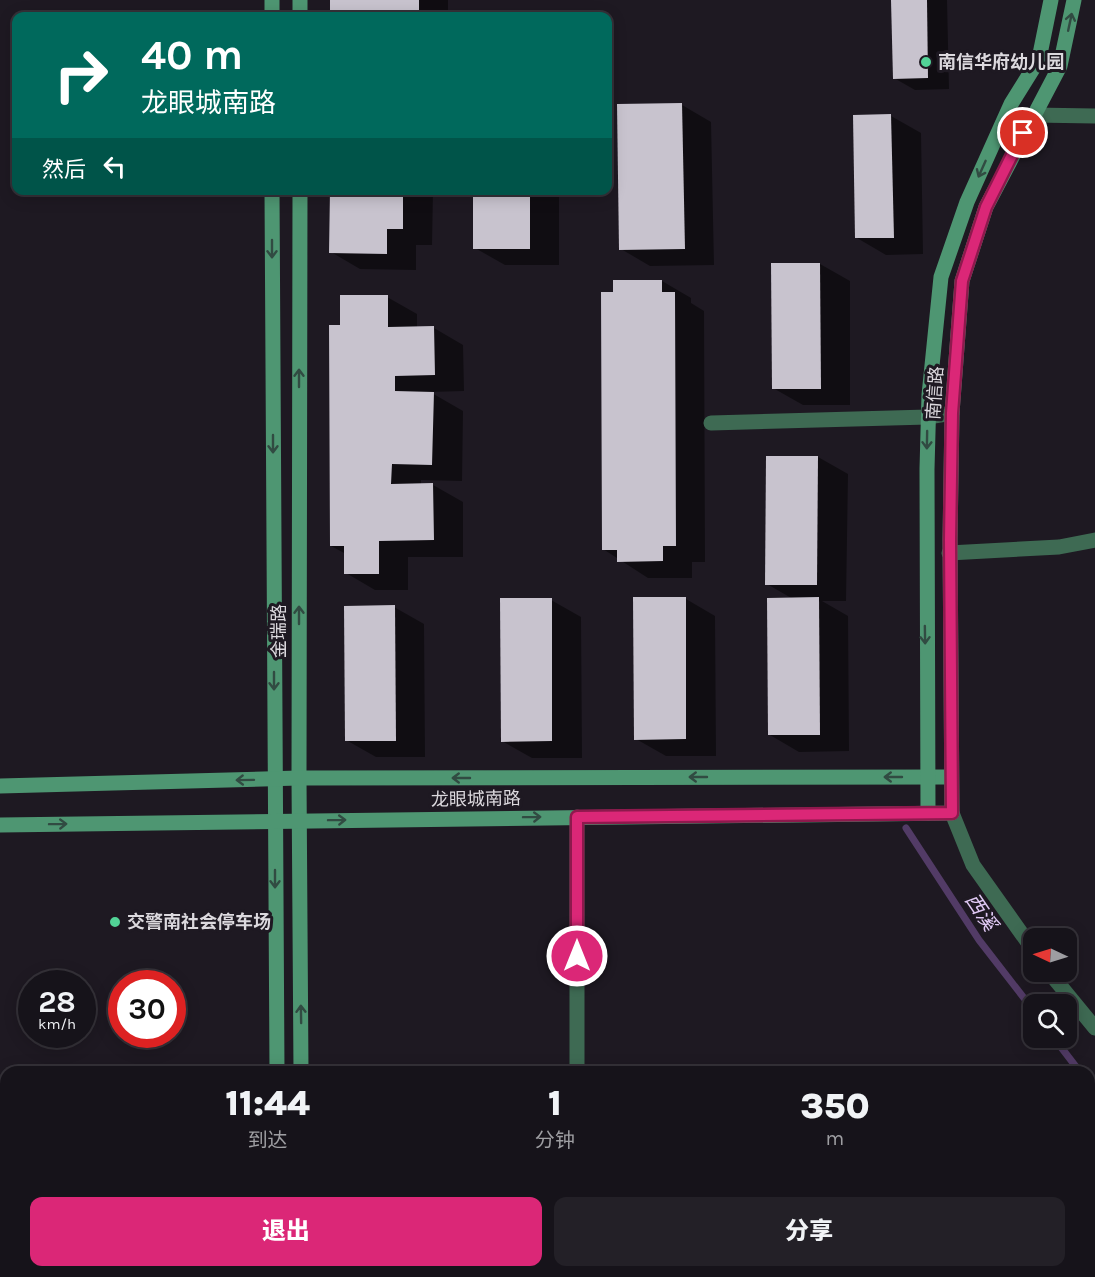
<!DOCTYPE html>
<html lang="zh">
<meta charset="utf-8">
<style>
:root{--surface:#16131a;--page:#232027;--text:#f1f3f6;--muted:#9e9ea2;--line:#353239;--accent:#db2777}
body{margin:0;font-family:Karla,"Noto Sans SC",sans-serif;background:var(--page);color:var(--text);height:100vh;display:flex;flex-direction:column;font-size:22px;white-space:nowrap}
*{box-sizing:border-box;margin:0}
p{font-size:20px;color:var(--muted)}
.icon{flex:none;width:33px;height:33px;fill:none;stroke:currentColor;stroke-width:2;stroke-linecap:round;stroke-linejoin:round}
.map{position:relative;flex:1;overflow:hidden}
.side{position:absolute;left:0px;top:1066px;width:1095px;height:212px;display:flex;flex-direction:column;background:var(--surface);border-radius:18px 18px 0 0;box-shadow:0 3px 15px #0003,0 0 0 2px var(--line)}
.side>*{flex:none}
.hud{position:absolute;left:12px;top:12px;width:600px;height:183px;border-radius:12px;box-shadow:0 3px 15px #0003,0 0 0 2px var(--line);background:#00695c;color:#fff;overflow:hidden}
.needle{width:39px;rotate:274deg}
.fabs{position:absolute;left:1023px;top:928px;display:grid;gap:12px}
.fabs a{display:grid;place-items:center;width:54px;height:54px;border-radius:12px;background:var(--surface);box-shadow:0 3px 15px #0003,0 0 0 2px var(--line);font-size:30px}
.speed{position:absolute;left:18px;top:970px;display:flex;gap:12px;font-size:30px;font-weight:700;text-align:center}
.speed>*{display:grid;place-content:center;width:78px;height:78px;border-radius:50%;background:var(--surface);box-shadow:0 3px 15px #0003,0 0 0 2px var(--line);line-height:1}
.speed small{font-size:15px;font-weight:400}
.speed .limit{border:9px solid #d22;background:#fff;color:#111}
.pin{position:absolute;display:grid;place-items:center;width:51px;height:51px;color:#fff;margin:-26px;border:3px solid #fff;border-radius:50%;box-shadow:0 2px 6px #0007}
.me{position:absolute;width:66px;margin:-33px;rotate:0deg;stroke-linejoin:round;filter:drop-shadow(0 0 4px #0008)}
.turn{display:flex;align-items:center;gap:21px;height:126px;padding:0 30px;font-size:27px}
.turn .icon{width:78px;height:78px;stroke-width:2.5}
.turn b{display:block;font-size:42px;line-height:51px}
.then{display:flex;align-items:center;height:57px;padding:0 30px;background:#0003;gap:12px;font-size:22px}
.eta{display:flex;justify-content:space-evenly;align-items:center;height:102px;text-align:center}
.eta b{font-size:36px;font-weight:800;line-height:42px}
.button{display:flex;gap:12px;margin-top:auto;padding:12px 30px}
.button a{flex:1;height:69px;border-radius:12px;background:var(--accent);color:#fff;font-size:24px;font-weight:800;line-height:69px;text-align:center}
.button a+a{background:var(--page);color:var(--text)}
.map>svg:first-child{display:block}
.shadow{fill:#0007}
.lines{fill:none;stroke-linecap:round;stroke-linejoin:round}
.stream{stroke:#523b66;stroke-width:7}
.building{fill:#c8c3ce}
.minor{stroke:#3e6a53;stroke-width:15}
.tertiary{stroke:#3e6a53;stroke-width:15}
.secondary{stroke:#4e9672;stroke-width:15}
.oneway{stroke:#314b42}
.route-casing{stroke:#8e194d;stroke-width:15}
.route{stroke:#db2777;stroke-width:10}
.poi-dot{fill:#52d397;stroke:#1e1922;stroke-width:2}
.labels{text-anchor:middle;dominant-baseline:central;stroke-width:6;stroke-linejoin:round;paint-order:stroke}
.poi-label{font-size:18px;font-weight:bold;fill:#dcd9de;stroke:#1e1922;text-anchor:start}
.street-label{font-size:18px;fill:#dcd9de;stroke:#1e1922}
.water-label{font-size:20px;font-style:italic;fill:#e1caf5;stroke:#1e1922}
</style>
<div class="map">
<svg width="1095" height="1277" viewBox="0 0 1095 1277">
<rect width="100%" height="100%" fill="#1e1922"/>
<!-- shadow -->
<g class="shadow">
<rect x="332" y="0" width="116" height="16"/>
<polygon points="893,0 947,0 949,89 915,90 894,78"/>
<polygon points="682,105 711,122 714,265 650,266 621,249"/>
<polygon points="891,116 921,133 923,254 886,255 857,238"/>
<polygon points="331,190 433,190 432,245 416,245 416,270 360,269 331,252"/>
<polygon points="475,190 559,190 559,265 505,265 475,248"/>
<polygon points="820,264 850,281 850,405 803,405 773,388"/>
<polygon points="662,281 691,298 691,303 704,311 705,562 692,562 692,578 648,578 603,549 614,293"/>
<polygon points="387,297 417,314 417,328 434,328 463,345 464,391 430,392 463,411 462,481 421,480 421,485 433,485 463,502 463,557 408,557 408,590 375,590 346,573 346,554 331,546 342,327"/>
<polygon points="768,457 818,457 848,474 846,601 822,601 848,616 849,751 799,752 770,735 793,599 767,584"/>
<polygon points="686,599 715,616 716,756 666,756 636,739"/>
<polygon points="551,600 581,617 582,758 532,758 502,741"/>
<polygon points="394,607 424,624 425,757 376,757 346,740"/>
</g>
<g class="lines">
<!-- stream -->
<g class="stream">
<polyline points="906,828 979,940 1034,1011"/>
<polyline points="1054,1038 1080,1072"/>
<polyline points="1089,1084 1095,1092"/>
</g>
</g>
<!-- building -->
<g class="building">
<rect x="330" y="0" width="89" height="16"/>
<polygon points="891,0 927,0 928,78 893,79"/>
<polygon points="682,103 685,249 619,250 617,104"/>
<polygon points="891,114 894,238 855,238 853,115"/>
<polygon points="330,190 403,190 403,229 387,229 387,254 329,253"/>
<rect x="473" y="190" width="57" height="59"/>
<polygon points="771,263 820,263 821,389 772,389"/>
<polygon points="613,280 662,280 662,292 675,292 676,546 663,546 663,561 617,562 617,550 602,550 601,292 613,292"/>
<polygon points="340,295 388,295 388,327 434,326 435,375 395,376 395,391 434,392 432,465 392,464 391,484 433,483 434,540 379,541 379,574 344,574 344,546 330,546 329,325 340,325"/>
<polygon points="766,456 818,456 817,585 765,585"/>
<polygon points="633,597 686,597 686,739 634,740"/>
<polygon points="819,597 820,735 768,735 767,598"/>
<polygon points="500,598 552,598 552,741 501,742"/>
<polygon points="395,605 396,741 345,741 344,606"/>
</g>
<g class="lines">
<!-- minor -->
<g class="minor">
<polyline points="711,423 928,417"/>
<polyline points="949,553 1059,547 1095,540"/>
<polyline points="577,817 577,1072"/>
</g>
<!-- tertiary -->
<g class="tertiary">
<polyline points="1033,115 1095,116"/>
<polyline points="928,417 952,413"/>
<polyline points="952,813 973,865 1034,951"/>
<polyline points="1049,972 1095,1028"/>
</g>
<!-- secondary -->
<g class="secondary">
<polyline points="272,16 272,0"/>
<polyline points="300,16 300,0"/>
<polyline points="272,190 277,1072"/>
<polyline points="300,190 299,778 301,1072"/>
<polyline points="0,786 299,778 951,777"/>
<polyline points="928,813 927,469 929,395 941,277 967,202 1011,104 1039,59 1051,0"/>
<polyline points="0,825 952,813 950,540 952,413 962,281 986,207 1060,66 1074,0"/>
<polyline points="278,1272 278,1277"/>
<polyline points="303,1272 303,1277"/>
</g>
</g>
<!-- one-way arrows -->
<defs><path id="oneway-shaft" d="M-6 0H5M1.5-3L5.5 0L1.5 3" fill="none" stroke-width="1.6" stroke-linecap="round" stroke-linejoin="round" transform="scale(1.5)"/></defs>
<g class="oneway">
<use href="#oneway-shaft" transform="translate(1070 22) rotate(-78)"/>
<use href="#oneway-shaft" transform="translate(982 169) rotate(114)"/>
<use href="#oneway-shaft" transform="translate(272 249) rotate(90)"/>
<use href="#oneway-shaft" transform="translate(299 378) rotate(-90)"/>
<use href="#oneway-shaft" transform="translate(927 440) rotate(91)"/>
<use href="#oneway-shaft" transform="translate(273 444) rotate(90)"/>
<use href="#oneway-shaft" transform="translate(299 615) rotate(-90)"/>
<use href="#oneway-shaft" transform="translate(925 635) rotate(89)"/>
<use href="#oneway-shaft" transform="translate(274 681) rotate(90)"/>
<use href="#oneway-shaft" transform="translate(698 777) rotate(180)"/>
<use href="#oneway-shaft" transform="translate(893 777) rotate(180)"/>
<use href="#oneway-shaft" transform="translate(461 778) rotate(180)"/>
<use href="#oneway-shaft" transform="translate(245 780) rotate(179)"/>
<use href="#oneway-shaft" transform="translate(532 817) rotate(-1)"/>
<use href="#oneway-shaft" transform="translate(337 820) rotate(-1)"/>
<use href="#oneway-shaft" transform="translate(58 824) rotate(-1)"/>
<use href="#oneway-shaft" transform="translate(275 879) rotate(90)"/>
<use href="#oneway-shaft" transform="translate(301 1014) rotate(-91)"/>
</g>
<g class="lines">
<defs>
<polyline id="route" points="577,956 577,817 952,813 950,540 952,413 962,281 986,207 1023,133"/>
</defs>
<!-- route casing -->
<use href="#route" class="route-casing"/>
<!-- route -->
<use href="#route" class="route"/>
</g>
<!-- markers -->
<g class="poi-dot">
<circle cx="926" cy="62" r="6"/>
<circle cx="115" cy="922" r="6"/>
</g>
<g class="labels">
<!-- poi labels -->
<g class="poi-label">
<text x="938" y="62">南信华府幼儿园</text>
<text x="127" y="922">交警南社会停车场</text>
</g>
<!-- street labels -->
<g class="street-label">
<text transform="translate(935 393) rotate(-86)">南信路</text>
<text transform="translate(279 631) rotate(-90)">金瑞路</text>
<text transform="translate(476 799) rotate(-1)">龙眼城南路</text>
</g>
<!-- water labels -->
<g class="water-label">
<text transform="translate(981 912) rotate(56)">西溪</text>
</g>
</g>
</svg>
<div class="fabs">
<a><svg class="needle" viewBox="-14 -14 28 28"><path d="M0-13l5 13h-10z" fill="#e53935"/><path d="M0 13l5-13h-10z" fill="#9e9ea2"/></svg></a>
<a><svg class="icon" aria-label="search" viewBox="0 0 24 24"><circle cx="10" cy="10" r="6"/><path d="M15 15l6 6"/></svg></a>
</div>
<div class="speed"><div>28<small>km/h</small></div><div class="limit">30</div></div>
<div class="pin" style="left:1023px;top:133px;background:#d93025"><svg class="icon" aria-label="arrive" viewBox="0 0 24 24"><path d="M6 21V4h12l-3 4 3 4H6"/></svg></div>
<svg class="me" style="left:577px;top:956px" viewBox="-20 -20 40 40"><circle r="17" fill="#db2777" stroke="#fff" stroke-width="3"/><path d="M0-11L8 9 0 5-8 9z" fill="#fff"/></svg>
<div class="hud">
<div class="turn"><svg class="icon" aria-label="right" viewBox="0 0 24 24"><path d="M7 20v-9h11M14 6l5 5-5 5"/></svg><div><b>40 m</b>龙眼城南路</div></div>
<div class="then">然后<svg class="icon" aria-label="left" viewBox="0 0 24 24"><path d="M17 20v-9H6M10 6l-5 5 5 5"/></svg></div>
</div>
<section class="side">
<div class="eta">
<div><b>11:44</b><p>到达</p></div>
<div><b>1</b><p>分钟</p></div>
<div><b>350</b><p>m</p></div>
</div>
<div class="button"><a>退出</a><a>分享</a></div>
</section>
</div>
